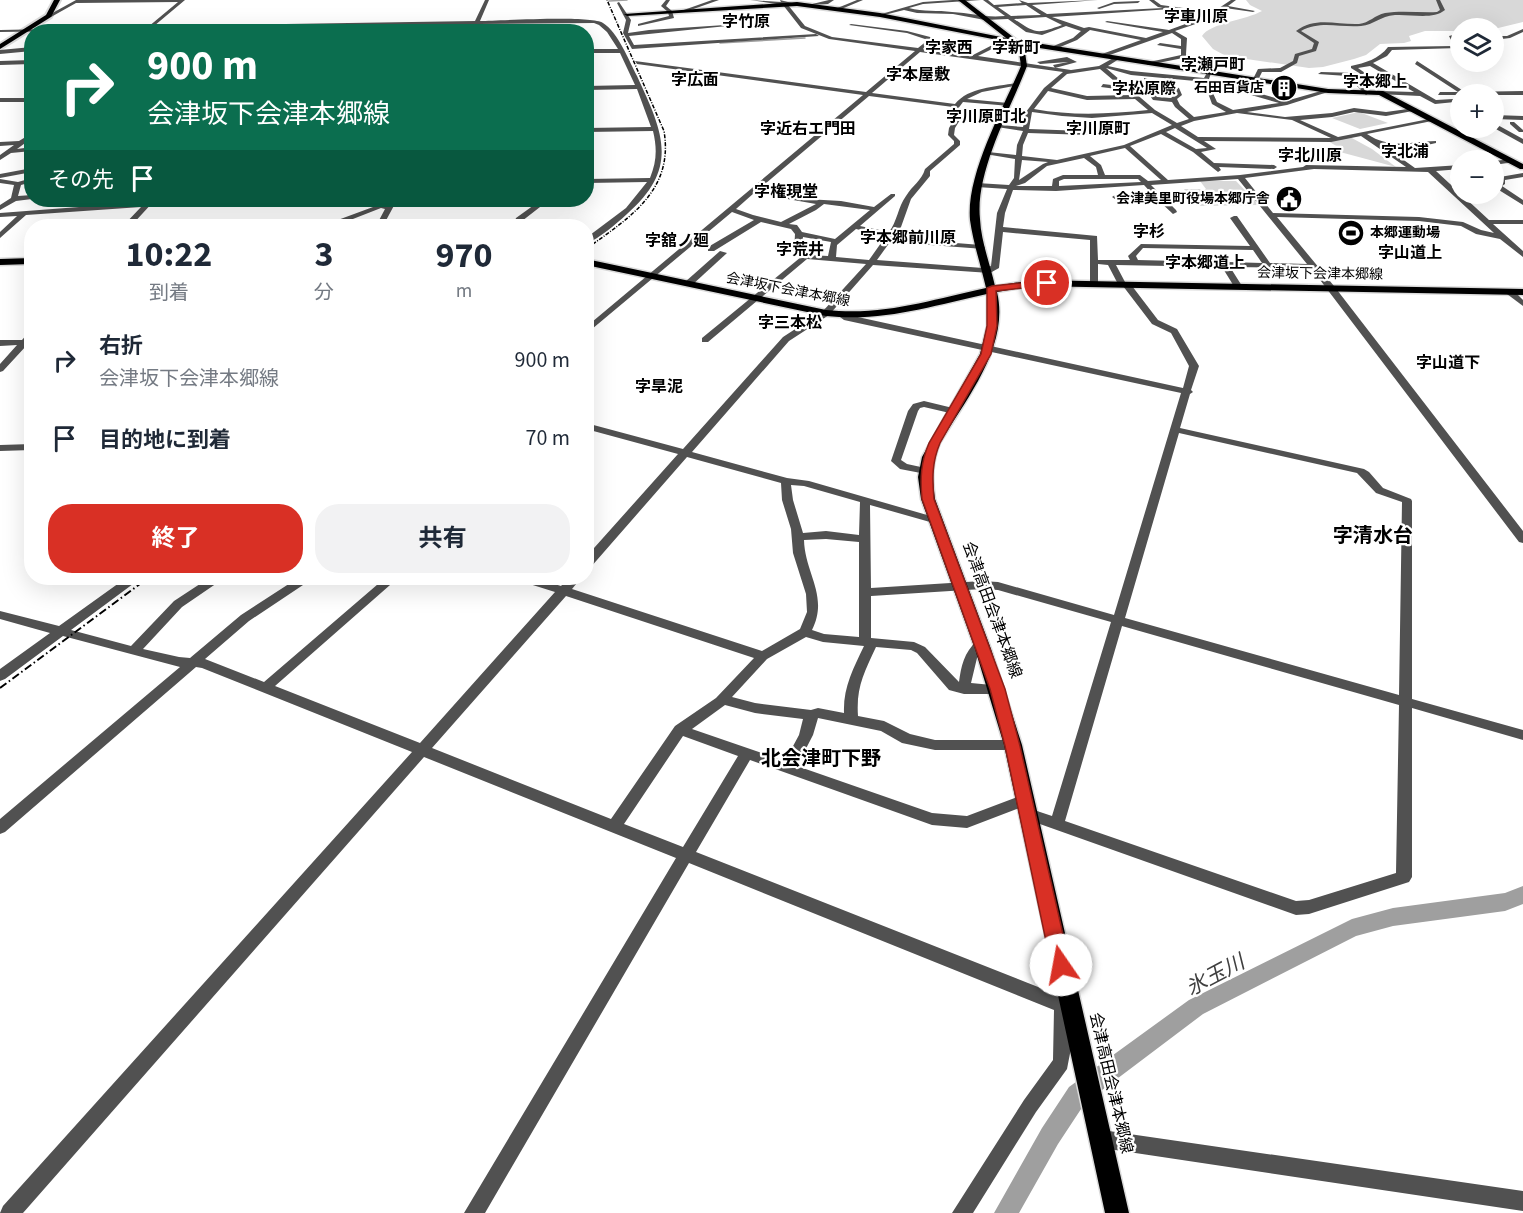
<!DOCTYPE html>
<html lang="ja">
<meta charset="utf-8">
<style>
:root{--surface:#fff;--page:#f2f2f3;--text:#1f2937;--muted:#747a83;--accent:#d93025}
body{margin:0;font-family:"Source Sans 3","Noto Sans JP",sans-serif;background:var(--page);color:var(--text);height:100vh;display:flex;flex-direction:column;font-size:22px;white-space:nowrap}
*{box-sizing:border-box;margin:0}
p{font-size:20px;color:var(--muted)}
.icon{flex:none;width:33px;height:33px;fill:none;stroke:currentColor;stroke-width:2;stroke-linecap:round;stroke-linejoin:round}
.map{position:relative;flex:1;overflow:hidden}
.drawer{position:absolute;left:24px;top:219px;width:570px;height:366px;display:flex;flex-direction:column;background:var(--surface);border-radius:24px;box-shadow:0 6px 24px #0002}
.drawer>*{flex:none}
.top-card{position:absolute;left:24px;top:24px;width:570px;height:183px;border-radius:24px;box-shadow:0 6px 24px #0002;background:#0b6e4f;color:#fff;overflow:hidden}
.tools{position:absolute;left:1450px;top:18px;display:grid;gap:12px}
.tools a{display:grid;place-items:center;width:54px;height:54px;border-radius:50%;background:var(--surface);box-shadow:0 6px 24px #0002;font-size:30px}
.pin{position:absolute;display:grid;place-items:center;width:51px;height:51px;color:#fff;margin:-26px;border:3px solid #fff;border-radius:50%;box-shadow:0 2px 6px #0007}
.me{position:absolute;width:66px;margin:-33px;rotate:348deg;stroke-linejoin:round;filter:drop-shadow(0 0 4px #0008)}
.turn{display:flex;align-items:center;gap:21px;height:126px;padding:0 24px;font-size:27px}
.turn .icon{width:78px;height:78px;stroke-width:2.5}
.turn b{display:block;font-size:42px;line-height:51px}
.then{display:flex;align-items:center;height:57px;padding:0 24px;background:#0003;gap:12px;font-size:22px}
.eta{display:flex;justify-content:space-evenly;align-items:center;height:102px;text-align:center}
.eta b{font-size:36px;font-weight:700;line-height:42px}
.action{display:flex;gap:12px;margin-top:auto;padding:12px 24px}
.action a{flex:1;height:69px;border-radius:24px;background:var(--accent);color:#fff;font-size:24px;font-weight:700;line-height:69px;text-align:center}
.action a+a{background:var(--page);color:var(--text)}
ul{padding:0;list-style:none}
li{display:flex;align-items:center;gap:18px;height:78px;padding:0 24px}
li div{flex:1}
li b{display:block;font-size:22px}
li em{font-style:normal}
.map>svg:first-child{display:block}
.green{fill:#d8d8d8}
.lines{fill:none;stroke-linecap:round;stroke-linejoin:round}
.stream{stroke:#9f9f9f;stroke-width:1.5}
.river{fill:#9f9f9f;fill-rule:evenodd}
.major-casing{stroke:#dbdbdb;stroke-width:3}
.highway-casing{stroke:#dbdbdb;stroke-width:4}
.minor{fill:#515151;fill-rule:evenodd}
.major{fill:#000;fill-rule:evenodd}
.highway{fill:#000;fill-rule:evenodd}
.rail-far1{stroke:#000;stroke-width:1.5;stroke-dasharray:4 1.5 1 1.5;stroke-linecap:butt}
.rail{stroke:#000;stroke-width:2;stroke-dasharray:8 3 1.5 3;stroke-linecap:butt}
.route{fill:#d93025;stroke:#8d1f18;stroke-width:1.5}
.labels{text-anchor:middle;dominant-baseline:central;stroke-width:4.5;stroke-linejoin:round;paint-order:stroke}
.far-poi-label{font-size:14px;font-weight:bold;fill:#000;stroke:#fff;text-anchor:end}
.far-street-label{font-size:14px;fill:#000;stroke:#fff}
.far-quarter-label{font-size:16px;font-weight:bold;fill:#000;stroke:#fff}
.street-label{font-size:16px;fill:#000;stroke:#fff}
.quarter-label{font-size:20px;font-weight:bold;fill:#000;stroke:#fff}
.near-water-label{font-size:21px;font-style:italic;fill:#404040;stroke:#fff}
</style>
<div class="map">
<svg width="1523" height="1213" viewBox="0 0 1523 1213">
<rect width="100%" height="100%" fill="#fff"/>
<!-- green -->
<g class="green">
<path d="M1246 0H1523V22L1494 29 1461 28V31H1425L1409 36 1411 41 1404 43 1380 44 1366 55 1354 59 1323 67 1309 68 1226 56 1213 49 1202 36C1210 23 1246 20 1262 11L1250 5Z"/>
<polygon points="1359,112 1388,123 1360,129 1332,118"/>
<polygon points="1350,137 1372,149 1396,167 1340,152 1333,149 1338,147 1328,141"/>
<polygon points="1200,181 1236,181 1259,205 1197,206 1184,189 1206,189"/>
</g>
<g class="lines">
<!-- stream -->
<g class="stream">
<polyline points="609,1 627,0"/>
<polyline points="720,43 805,38"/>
</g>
<!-- river -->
<polygon class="river" points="1523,886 1523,904 1505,911 1393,926 1356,936 1203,1014 1085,1103 1058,1144 1019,1213 994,1213 1042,1128 1069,1087 1189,1000 1352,919 1393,908 1505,893"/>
<defs>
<g id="major">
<path d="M958 0H965L1017 40 1328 89 1383 91 1523 164V169H1520L1379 95 1328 93 1020 45 1025 52 1027 66C1010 110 975 172 980 219 981 241 990 264 995 286L1033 280 1523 289V295L1033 286 997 292C1010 346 966 399 940 443 932 463 932 478 935 499L991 649 1022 745 1129 1213H1105L1004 745 975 649 921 499 918 477 922 457 980 354 987 326V294C931 306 885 322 826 316L586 265V259L826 310C885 316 930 300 986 288 981 266 973 242 970 220 966 174 1003 109 1021 66L1019 52 1013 43 880 17 797 6 627 16 624 14 797 2 880 13 1006 38Z"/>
<polygon points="32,258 32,264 0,265 0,259"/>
</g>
<polygon id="highway" points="54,0 60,0 51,17 0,49 0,44 46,15"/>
</defs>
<!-- major casing -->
<use href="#major" class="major-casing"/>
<!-- highway casing -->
<use href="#highway" class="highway-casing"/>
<!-- minor -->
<g class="minor">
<path d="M76 0H185L154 26 475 21 485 0H489L480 21C501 21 590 15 603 23 618 32 629 61 637 76 663 132 680 168 627 214 615 225 601 237 586 244V238L626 208 647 182 586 183V179L650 178C657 161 657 148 653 131L586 132V128L651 127 637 89 586 90V86L635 85 620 53H586V49H618L607 32 599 25 594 23 479 24 476 32H471L474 24 150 29 142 32 144 30 0 32V30L148 27 178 2 76 3 51 17 47 16Z"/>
<polygon points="666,0 670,0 666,6 672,11 674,18 638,26 638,24 669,16 668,12 661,6"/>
<polygon points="712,0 719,0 685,12 681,11"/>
<path d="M750 0 781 2 780 0 792 3V5H788L805 26 832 37 918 48 928 40 907 33 849 25 851 24 907 31 934 38 923 49 973 55 1006 38 1008 41 978 56 1071 70 1099 66 1117 56 1119 59 1108 66 1131 71 1204 78 1208 71 1211 73 1209 79 1286 101 1328 89 1331 91 1287 105 1247 112 1285 117 1332 113 1354 108 1386 112 1415 108 1418 110 1386 116 1354 112 1332 117 1300 120 1338 137 1434 118 1432 121 1367 134C1391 150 1411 141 1436 141V143L1414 148 1384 146 1415 168 1461 165V169L1436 171 1489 220H1523V224H1493L1523 251V257L1500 239 1476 234 1461 226 1419 221 1277 217 1334 286 1523 531V543L1519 542 1311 268 1230 267 1242 286 1238 288H1235L1222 267 1116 265 1125 282H1129L1158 320 1177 329 1199 366 1191 390 1193 392 1190 394 1180 428 1364 469 1369 472 1383 488 1411 499 1412 501V699L1523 730V740L1412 708V877L1409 882 1309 914 1296 915 1023 818 1021 814 1023 810 1028 808 1052 816 1111 622 998 590 982 589 871 596V638L914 642 925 647 959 682C961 667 964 652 977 641H985L987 644 977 658 971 683 1002 686 1004 689 1002 692 997 694H964L949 690 917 653 911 650 876 647C864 673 856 687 858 716L884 721 910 734 935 740H1013L1018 741 1020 745 1018 749 1013 750H935L902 743 881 731 818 718 813 735 797 766 932 813 967 816 1025 794 1030 796 1032 800 1030 804 967 828 932 825 750 760 696 852 1076 1002 1078 1008 1076 1014 1071 1016 1072 1043 1067 1069 1036 1112 973 1213H952L1024 1100 1053 1060 1054 1010 689 863 485 1213H464L676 858 424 757 23 1213H0L3 1206 412 752 202 668 196 667 5 832 0 834V819L180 667 63 636 5 679 0 681V669L50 633 0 619V611L59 626 126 578H139L137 581 71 630 131 646 174 601 209 578H222L220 581 182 607 143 649 179 657 190 658 241 615 298 578H311L309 581 249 621 205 659 264 682 385 578H398L275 686 420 743 555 592 520 581 518 578H535L561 586 569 578H581L572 589 762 651 800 629 807 612 806 594 793 553 791 529 782 500 781 483 687 457 590 568 586 569V557L678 454 586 429V423L683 449 783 337 823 311 866 264 807 259 708 342H702V338L801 257 794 252 795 234 791 229 761 222 714 251H708V247L754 220 732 212 586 334V327L863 95 637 64 635 61 866 92 915 51 829 39 801 28 783 5ZM920 52 1063 72 1044 88 1026 112 1023 127 1000 125 997 127 1023 131 1017 145 1016 155 988 152 985 154 1015 159 1014 178 1009 185 977 183 974 185 977 187 1007 189 997 213 991 266 983 268 877 260 890 242 984 249 985 247 981 245 893 238 901 227 911 199 930 176V171L960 145V141L954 135 955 128 963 115 957 110 963 102 1010 106 1008 103 967 99 982 92 1019 85 1016 83C995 87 969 87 955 104L872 93ZM1106 68 1131 75 1206 82 1279 103 1233 110 1217 102 1212 91 1195 86 1193 89 1208 93 1212 104 1226 112 1194 117 1180 105 1177 99 1182 95 1179 88 1144 78V80L1175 90 1176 94 1171 98 1157 97 1153 92 1148 93 1153 100 1172 102 1175 107 1189 119 1177 123 1155 110ZM1100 69 1120 86 1103 84 1101 87 1124 90 1131 95 1087 96 1051 88 1067 74ZM1048 91 1087 100 1135 99 1148 110C1110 114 1072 116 1034 109ZM869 96 953 107 951 110 957 115 949 128 948 135 954 141V144L925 169C922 180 912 186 906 196 898 207 897 222 889 232L860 226 895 196V194H891L874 207 841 201 806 199 758 190ZM1032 112 1062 116 1092 118 1152 113 1172 125 1124 145 1057 160 1022 156 1023 145 1028 133 1088 135 1091 133 1090 129 1085 128 1084 131 1029 129ZM1237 113 1292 120 1331 138 1198 137 1181 126 1194 121ZM1175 128 1207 148 1196 149 1166 132ZM1161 134 1193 152 1218 172 1221 170 1219 167 1274 169 1277 167 1274 165 1214 163 1201 152 1216 149 1204 141 1331 142 1361 136 1406 167 1306 165 1303 167 1240 175 1168 180 1130 146ZM1125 148 1161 180 1148 181 1140 175H1105L1101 165 1090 156ZM1084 158 1096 167 1098 175H1063L1053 179 1052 186H1016L1025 183 1047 166ZM1022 160 1048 162 1043 164 1019 180ZM1314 169 1428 172 1494 233 1481 230 1463 222 1419 217 1273 213 1245 178ZM1064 179H1138L1141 182 1059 186V181ZM1238 179 1307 264 1270 263 1237 216H1234L1230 218 1250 246 1141 244 1128 256 1130 260H1098L1097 236 1003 227 1005 213 1013 190 1056 191 1144 185 1154 196 1115 195 1112 197 1115 199 1158 200 1173 214 1177 212 1176 210 1151 185ZM754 193 816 204 781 222 753 215 736 209ZM824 204 870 210 835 239 802 232 797 225 789 224 816 210ZM856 229 886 236 869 260 836 257 837 245ZM1003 232 1090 240V283L1094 285 1098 283V264L1108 265 1119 286H1123L1152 324 1171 333 1189 366 1183 388 844 314 840 317 844 320 1181 393 1114 615 998 582 982 581 871 588 870 505 937 524 941 523 942 521 941 519 809 481 787 478 692 452 789 341 829 315 873 265 990 273 999 268ZM803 237 831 242 828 256 809 255 802 251ZM1143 248 1253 250 1262 263 1227 262 1222 259 1219 262 1138 260 1136 256ZM1179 433 1357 473 1376 493 1402 502 1399 695 1125 618ZM791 485 804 486 860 502 859 535 826 531 803 533 793 500ZM826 539 859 542V637L824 634 812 630C829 596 805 574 804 540ZM566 596 754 658 716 698 675 726 611 819 432 748ZM1122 626 1399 705 1396 873 1309 900 1296 901 1065 821ZM806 637 823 642 864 646C853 669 843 688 844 713L818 708 811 710 755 703 732 697 767 659ZM725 705 755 713 803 719 799 735 785 761 692 729ZM683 736 738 756 683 847 624 824Z"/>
<polygon points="829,0 834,0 828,4 808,5"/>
<polygon points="857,0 863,0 839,10 835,9"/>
<path d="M953 0H981L923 4 909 8C923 12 938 10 952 12 972 13 984 18 1005 16L983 0H988L994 5 1022 3 1019 0 1028 3 1098 0 1032 5 1047 14 1163 8 1158 7 1149 0H1154L1161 5 1213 12 1231 0H1236L1228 6 1255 11 1253 12 1225 8 1210 19 1175 31 1187 38 1186 54 1190 59 1218 62 1215 64 1193 63 1200 71 1197 73 1183 58 1148 65 1145 63 1181 55V49L1157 45 1160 43 1181 46V39L1172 33 1104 57 1102 54 1141 40 1090 30 1077 40 1053 50 1051 47 1073 38 1081 31 1066 26 1042 35 1026 32 1008 19 985 20 953 14 917 13 904 10 880 16 878 15 923 2ZM1026 5 1041 15 1011 16 998 7ZM1171 9 1210 15 1169 30 1107 21 1105 22 1163 32 1146 38 1089 27 1084 28 1052 17ZM1046 17 1062 25C1037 34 1036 34 1014 19Z"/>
<path d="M1436 0H1440L1445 10C1433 20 1411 14 1395 15 1380 16 1374 25 1361 26 1340 28 1321 20 1301 31L1319 42 1316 51 1299 56 1297 63 1281 72H1262L1257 82 1252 81 1258 69 1280 68 1293 61 1295 54 1312 49 1314 43 1296 31C1315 16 1337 25 1359 24 1369 23 1375 15 1385 13 1402 10 1420 13 1437 12L1440 10Z"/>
<polygon points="1140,1 1138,3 1114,4 1099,9 1097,8 1114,2"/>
<polygon points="619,2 631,20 628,33 649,30 725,25 727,26 629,36 634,45 816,34 819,36 632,49 623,33 626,20 617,3"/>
<polygon points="1523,29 1523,32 1510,38 1494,40 1494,36 1507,36"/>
<path d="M1461 33V35L1455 37 1459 48 1392 50 1387 56 1373 63 1436 100 1453 99 1455 102 1435 104 1420 96 1378 94 1380 91 1414 92 1370 66 1358 68 1365 73 1363 76H1353L1369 93 1366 95 1347 76 1318 74 1321 72 1359 73 1351 68V66C1365 63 1379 59 1388 47L1454 46 1449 36Z"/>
<polygon points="32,47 32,51 0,54 0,50"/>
<polygon points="1067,57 1077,62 1055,68 1053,65 1068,62 1040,64 1037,62"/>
<polygon points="32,60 32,64 0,65 0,61"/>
<polygon points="1417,61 1465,92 1523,91 1523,95 1438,95 1440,92 1458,92 1415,64"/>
<rect x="0" y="98" width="32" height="4"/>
<polygon points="1461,110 1461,114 1454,113 1455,112"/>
<polygon points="1494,115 1523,116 1523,120 1494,119"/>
<polygon points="1510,122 1514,122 1523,130 1523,132 1519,132 1510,124"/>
<polygon points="1494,123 1523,139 1523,144 1494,128"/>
<polygon points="32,133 32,138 17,149 32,147 32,151 11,153 0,160 0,155 14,145 0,146 0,142 19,141"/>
<polygon points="1512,159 1514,160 1514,162 1494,165 1494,161"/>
<polygon points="32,168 32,172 0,178 0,174"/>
<polygon points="1523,173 1523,177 1505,180 1505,184 1502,186 1523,200 1523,205 1494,187 1499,183 1500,177"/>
<polygon points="32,178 32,182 21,185 18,196 32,195 32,199 16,201 0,210 0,205 11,198 14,185 0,183 0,179 18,182"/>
<polygon points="148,200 154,201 131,226 123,226 141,207 26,215 0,238 0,232 17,216 0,217 0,213 145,202"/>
<polygon points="349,200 360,200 387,206 390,200 397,200 383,226 376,226 385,209 381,208 335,226 327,226 327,224 373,207"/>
<polygon points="541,200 549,200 522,221 519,226 513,226 516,218"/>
<polygon points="720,251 727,253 691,286 685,286 685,282"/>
<polygon points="1507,290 1513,290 1523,300 1523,306 1507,294"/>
<polygon points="29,332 32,332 30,344 27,345 3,371 0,372 0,364 17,345 0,346 0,340 22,340"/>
<polygon points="924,401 957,409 959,411 954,414 924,407 920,408 918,411 901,460 907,464 930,469 931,471 926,474 900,469 891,461 908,411 913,404"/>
<polygon points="32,444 32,450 0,451 0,445"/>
<polygon points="1102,1130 1523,1191 1523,1211 1102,1148 1095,1146 1093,1139 1095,1132"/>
</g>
<!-- major -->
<use href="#major" class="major"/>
<!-- highway -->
<use href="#highway" class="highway"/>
<!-- rail-far1 -->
<path class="rail-far1" d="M586 249C629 218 674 191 664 131L607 0"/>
<!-- rail -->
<polyline class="rail" points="0,688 148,578"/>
</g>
<!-- route -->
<path class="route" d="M1047 280 1051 283 1050 285 996 291 997 326 991 354 940 443C932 462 932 478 934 499L1005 689 1020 746 1070 965 1067 971 1061 974 1054 971 1051 965 1005 746 990 689 922 499C920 478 921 462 929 443L981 354 987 326V288L992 286Z"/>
<!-- icons -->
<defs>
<symbol id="building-disc" viewBox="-11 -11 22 22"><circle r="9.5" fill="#000" stroke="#fff"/><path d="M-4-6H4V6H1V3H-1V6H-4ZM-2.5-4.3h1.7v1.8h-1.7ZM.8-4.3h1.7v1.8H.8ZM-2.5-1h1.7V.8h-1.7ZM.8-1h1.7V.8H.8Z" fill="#fff"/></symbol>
<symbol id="civic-disc" viewBox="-11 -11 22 22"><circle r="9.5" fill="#000" stroke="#fff"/><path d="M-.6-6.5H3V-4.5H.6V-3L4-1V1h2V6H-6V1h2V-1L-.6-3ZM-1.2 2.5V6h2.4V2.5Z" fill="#fff"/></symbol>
<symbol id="stadium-disc" viewBox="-11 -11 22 22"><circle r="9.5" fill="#000" stroke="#fff"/><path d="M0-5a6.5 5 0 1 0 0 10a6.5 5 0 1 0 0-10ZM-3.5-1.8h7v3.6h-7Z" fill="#fff"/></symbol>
</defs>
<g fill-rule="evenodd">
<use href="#building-disc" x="1269" y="73" width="30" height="30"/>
<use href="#civic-disc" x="1274" y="184" width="30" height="30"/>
<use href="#stadium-disc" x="1336" y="218" width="30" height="30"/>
</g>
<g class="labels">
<!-- far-poi labels -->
<g class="far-poi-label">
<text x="1264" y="88">石田百貨店</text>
<text x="1270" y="199">会津美里町役場本郷庁舎</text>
<text x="1370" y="233" text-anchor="start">本郷運動場</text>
</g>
<!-- far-street labels -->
<g class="far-street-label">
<text transform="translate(1320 274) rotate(1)">会津坂下会津本郷線</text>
<text transform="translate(788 290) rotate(11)">会津坂下会津本郷線</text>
</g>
<!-- far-quarter labels -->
<g class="far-quarter-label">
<text x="1196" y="17">字車川原</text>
<text x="746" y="22">字竹原</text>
<text x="949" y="48">字家西</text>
<text x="1016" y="48">字新町</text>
<text x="1213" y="65">字瀬戸町</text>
<text x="918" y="75">字本屋敷</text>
<text x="695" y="80">字広面</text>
<text x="1375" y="82">字本郷上</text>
<text x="1144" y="89">字松原際</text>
<text x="986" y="117">字川原町北</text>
<text x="808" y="129">字近右エ門田</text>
<text x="1098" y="129">字川原町</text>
<text x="1405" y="152">字北浦</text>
<text x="1310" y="156">字北川原</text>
<text x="786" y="192">字権現堂</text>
<text x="1149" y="232">字杉</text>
<text x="908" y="238">字本郷前川原</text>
<text x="677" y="241">字舘ノ廻</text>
<text x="800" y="250">字荒井</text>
<text x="1410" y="253">字山道上</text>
<text x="1205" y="263">字本郷道上</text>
<text x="790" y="323">字三本松</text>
<text x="1448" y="363">字山道下</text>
<text x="659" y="387">字旱泥</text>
</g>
<!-- street labels -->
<g class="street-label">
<text transform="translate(992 610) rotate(70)">会津高田会津本郷線</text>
<text transform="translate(1111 1083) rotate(77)">会津高田会津本郷線</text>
</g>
<!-- quarter labels -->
<g class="quarter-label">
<text x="1373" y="536">字清水台</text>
<text x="821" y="759">北会津町下野</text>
</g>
<!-- near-water labels -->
<g class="near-water-label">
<text transform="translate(1215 975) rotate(-28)">氷玉川</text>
</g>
</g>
</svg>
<div class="tools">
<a><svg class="icon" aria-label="layers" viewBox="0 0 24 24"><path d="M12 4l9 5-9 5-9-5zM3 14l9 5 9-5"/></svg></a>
<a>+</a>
<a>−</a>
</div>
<div class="pin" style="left:1047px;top:283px;background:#d93025"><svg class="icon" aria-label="arrive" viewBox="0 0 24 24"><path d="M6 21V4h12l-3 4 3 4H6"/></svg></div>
<svg class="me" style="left:1061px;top:965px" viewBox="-20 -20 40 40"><circle r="19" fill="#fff"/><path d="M0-13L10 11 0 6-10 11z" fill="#d93025"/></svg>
<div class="top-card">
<div class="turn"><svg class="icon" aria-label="right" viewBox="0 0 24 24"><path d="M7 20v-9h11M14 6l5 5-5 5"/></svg><div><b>900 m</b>会津坂下会津本郷線</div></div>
<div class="then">その先<svg class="icon" aria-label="arrive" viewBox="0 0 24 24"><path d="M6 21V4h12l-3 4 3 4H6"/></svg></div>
</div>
<section class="drawer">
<div class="eta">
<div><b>10:22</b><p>到着</p></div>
<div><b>3</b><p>分</p></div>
<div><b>970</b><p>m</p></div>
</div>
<ul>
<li><svg class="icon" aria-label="right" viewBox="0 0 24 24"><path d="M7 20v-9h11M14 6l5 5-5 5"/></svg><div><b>右折</b><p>会津坂下会津本郷線</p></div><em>900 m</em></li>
<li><svg class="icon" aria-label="arrive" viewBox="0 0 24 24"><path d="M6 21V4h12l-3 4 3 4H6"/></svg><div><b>目的地に到着</b></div><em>70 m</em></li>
</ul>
<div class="action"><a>終了</a><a>共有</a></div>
</section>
</div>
